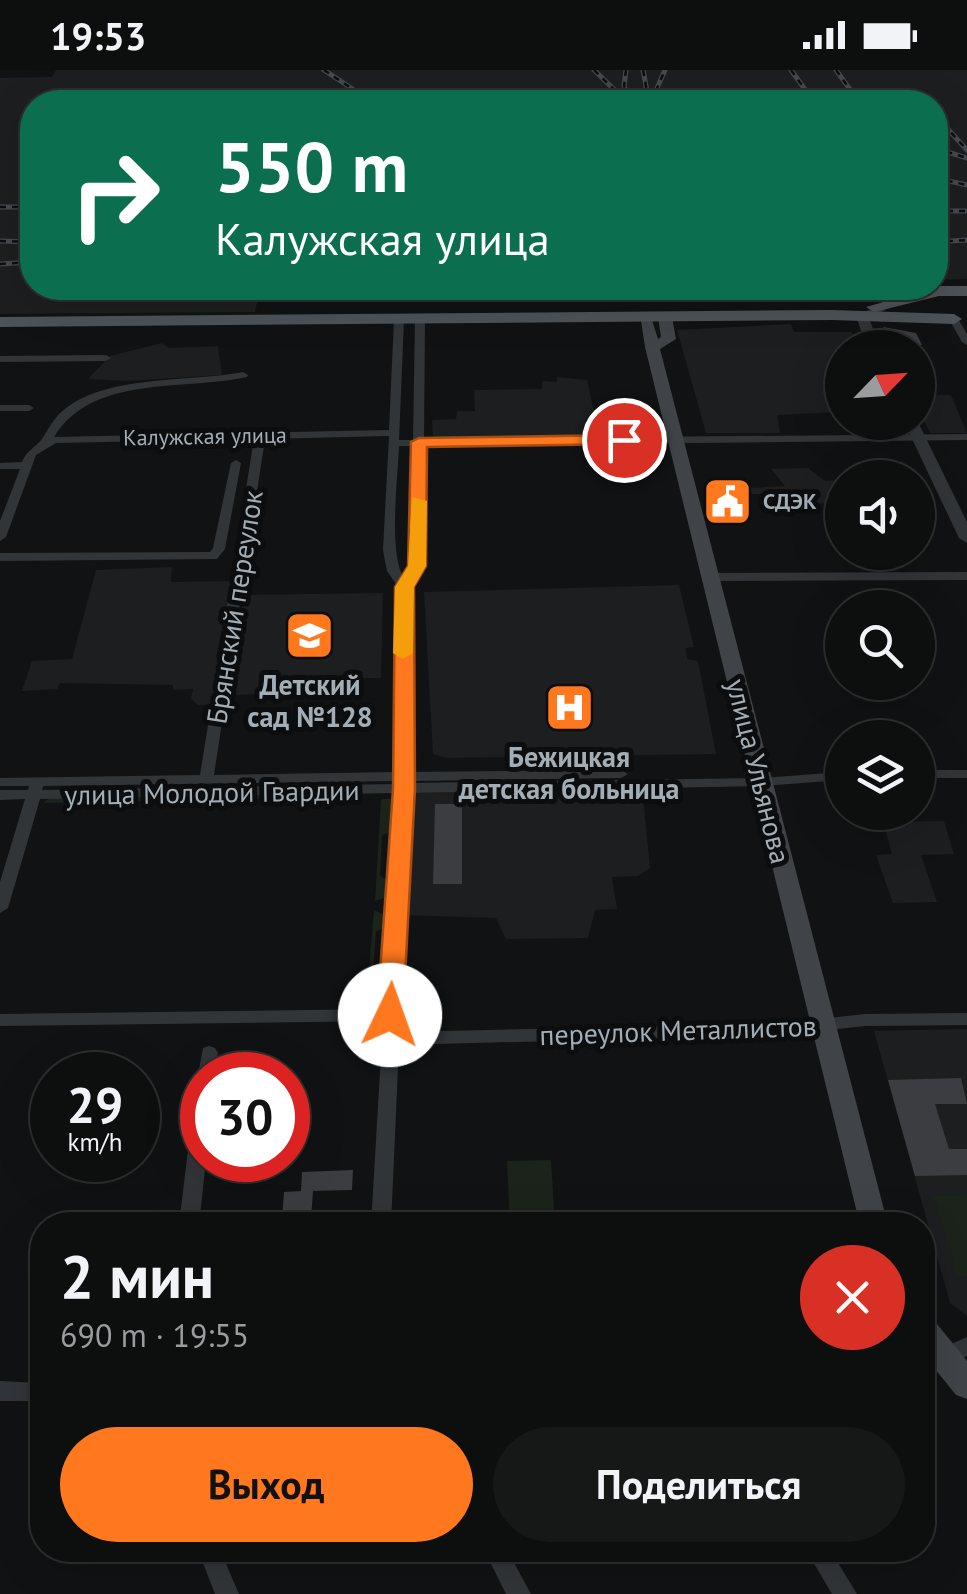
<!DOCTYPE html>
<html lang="ru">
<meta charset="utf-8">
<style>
:root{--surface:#0d0e0e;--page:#161717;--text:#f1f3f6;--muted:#9a9c9e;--line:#2d2e2e;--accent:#ff781d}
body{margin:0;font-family:"PT Sans",sans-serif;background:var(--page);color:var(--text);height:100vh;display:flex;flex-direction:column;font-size:38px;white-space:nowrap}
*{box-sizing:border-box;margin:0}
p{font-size:32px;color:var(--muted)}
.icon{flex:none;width:55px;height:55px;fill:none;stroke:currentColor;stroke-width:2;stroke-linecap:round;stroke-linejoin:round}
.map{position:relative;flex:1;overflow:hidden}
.details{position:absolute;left:30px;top:1142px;width:905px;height:350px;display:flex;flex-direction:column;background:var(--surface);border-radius:40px;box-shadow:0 10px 40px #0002,0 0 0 2px var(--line)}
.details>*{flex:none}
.banner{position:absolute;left:20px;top:20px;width:928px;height:210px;border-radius:40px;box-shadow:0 10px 40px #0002,0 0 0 2px var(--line);background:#0b6e4f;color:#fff;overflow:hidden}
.needle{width:65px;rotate:65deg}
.controls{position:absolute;left:825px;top:260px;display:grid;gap:20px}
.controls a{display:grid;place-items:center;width:110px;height:110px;border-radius:50%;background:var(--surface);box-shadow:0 10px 40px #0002,0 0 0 2px var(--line);font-size:50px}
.speed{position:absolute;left:30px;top:982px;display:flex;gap:20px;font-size:50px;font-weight:700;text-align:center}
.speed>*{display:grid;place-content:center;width:130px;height:130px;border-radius:50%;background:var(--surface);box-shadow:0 10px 40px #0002,0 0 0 2px var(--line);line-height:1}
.speed small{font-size:25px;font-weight:400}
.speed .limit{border:15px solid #d22;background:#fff;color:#111}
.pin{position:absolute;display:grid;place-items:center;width:85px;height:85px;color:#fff;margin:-42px;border:5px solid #fff;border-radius:50%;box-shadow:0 2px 10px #0007}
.me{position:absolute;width:110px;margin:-55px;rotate:3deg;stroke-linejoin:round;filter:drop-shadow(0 0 8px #0008)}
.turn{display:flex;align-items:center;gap:35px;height:210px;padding:0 30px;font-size:45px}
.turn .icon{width:130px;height:130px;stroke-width:2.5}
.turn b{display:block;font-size:70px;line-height:85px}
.round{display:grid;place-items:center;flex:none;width:105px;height:105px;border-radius:52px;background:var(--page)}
.overview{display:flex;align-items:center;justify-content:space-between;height:170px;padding:0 30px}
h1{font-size:60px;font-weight:800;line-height:75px}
.button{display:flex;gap:20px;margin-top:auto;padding:20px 30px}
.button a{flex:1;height:115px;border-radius:60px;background:var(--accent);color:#111;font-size:40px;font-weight:800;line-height:115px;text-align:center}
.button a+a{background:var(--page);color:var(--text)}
.status{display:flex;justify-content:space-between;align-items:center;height:70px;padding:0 50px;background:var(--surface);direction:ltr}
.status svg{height:28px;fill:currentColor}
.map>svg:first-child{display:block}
.built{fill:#1d1e20}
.green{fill:#1c231b}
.building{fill:#3b3d41}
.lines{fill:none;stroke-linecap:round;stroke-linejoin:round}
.minor{fill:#323538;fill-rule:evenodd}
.tertiary{fill:#323538;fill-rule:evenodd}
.secondary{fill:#404448;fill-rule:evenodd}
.primary{fill:#4e5358;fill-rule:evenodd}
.rail-casing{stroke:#45494e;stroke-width:5}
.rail{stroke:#0c0d0e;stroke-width:2.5;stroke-dasharray:6;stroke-linecap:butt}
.route{fill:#ff781d;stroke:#a64e13;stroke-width:2.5}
.slow{fill:#f59e0b}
.labels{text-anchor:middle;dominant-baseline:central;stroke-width:10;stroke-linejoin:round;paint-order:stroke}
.far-street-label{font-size:22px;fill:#a2adb5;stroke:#0c0d0e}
.far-poi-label{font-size:22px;font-weight:bold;fill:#a2adb5;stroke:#0c0d0e;text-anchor:start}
.street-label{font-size:28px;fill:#a2adb5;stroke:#0c0d0e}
.poi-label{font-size:28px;font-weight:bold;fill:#a2adb5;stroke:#0c0d0e}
</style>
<div class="status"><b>19:53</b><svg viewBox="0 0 49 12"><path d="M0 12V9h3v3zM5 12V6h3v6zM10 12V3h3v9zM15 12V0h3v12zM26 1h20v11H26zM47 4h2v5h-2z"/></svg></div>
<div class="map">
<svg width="967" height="1524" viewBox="0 0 967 1524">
<rect width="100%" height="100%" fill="#111213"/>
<!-- built -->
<g class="built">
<polygon points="56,0 967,0 967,209 935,210 935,32 32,32 32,218 260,218 255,242 0,244 0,8 52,7"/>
<polygon points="791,254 794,262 852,262 860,277 842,278 842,342 777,345 780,363 706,363 677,260"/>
<polygon points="162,273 169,278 218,276 222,305 127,311 88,309 110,286"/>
<polygon points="557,307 587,310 599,365 433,367 432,350 456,349 457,341 475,341 474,320 542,319 542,311 557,312"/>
<polygon points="918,325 951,325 967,363 930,363 918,338"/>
<polygon points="808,398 825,411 842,410 842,433 783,434 779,424 752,424 750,418 785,416 771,399"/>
<polygon points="172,497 171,512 232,511 216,588 225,589 215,635 198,635 191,629 193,619 173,620 173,615 60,613 57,619 22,621 32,591 72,589 96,500"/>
<polygon points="679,515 694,577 686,578 687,589 698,591 716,684 446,688 433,684 424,522"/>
<polygon points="383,523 381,608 350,608 345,622 227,625 244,525"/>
<polygon points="642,717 650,798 638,806 612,807 617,839 595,840 588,868 506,869 496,848 401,845 410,729 415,723"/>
<polygon points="944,751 954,784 921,785 937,832 893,833 876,785 892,784 883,752"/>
<polygon points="967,959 967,1246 950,1233 874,961"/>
</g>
<!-- green -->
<g class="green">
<polygon points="345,722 351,727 43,733 50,728"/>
<polygon points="381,729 398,729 396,760 382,765 380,806 393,814 387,827 375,831"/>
<polygon points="374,840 390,848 388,857 376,861 373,901 385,908 384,931 366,937"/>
<polygon points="551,1090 555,1155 510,1155 507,1091"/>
<polygon points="967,1125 967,1206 957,1206 934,1126"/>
</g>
<!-- building -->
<g class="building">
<polygon points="406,218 451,218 453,231 407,232"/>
<polygon points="883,257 916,263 922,275 890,274"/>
<polygon points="435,734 462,734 462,814 433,814"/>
<polygon points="961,1008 967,1034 935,1034 949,1079 967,1079 967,1105 915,1106 888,1010"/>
<polygon points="353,1100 352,1120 313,1121 311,1149 282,1150 284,1122 301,1121 302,1102"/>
</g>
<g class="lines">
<!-- minor -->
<g class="minor">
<path d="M399 246 404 249 399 370H413L415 249 420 246 425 249 424 369 967 364V370L424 376 423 496 410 517 411 702 621 700 628 704 621 708 411 711V713L762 708 842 702V710L762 716 411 723 400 962 783 953 865 944 967 943V955L865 956 783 965 399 975 391 1155H371L383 951 0 956V944L384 939 397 723 40 729 8 838 0 843V812L25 729 0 730V720H28L29 716H0V708L200 705 254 369 56 373 36 385 6 467 0 471V451L20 399H0V393L22 392C27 380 35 378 42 369 46 363 50 355 55 349 92 303 189 313 243 302L248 305 247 307C183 321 93 304 54 367L389 360 394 249ZM389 366 383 480 387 501 398 517 397 702 214 705 265 369ZM399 376H413L411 496 404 508C388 484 398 407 399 376ZM397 711V714L42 720 43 716Z"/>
<polygon points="954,246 957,247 967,264 967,275 962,272 949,249"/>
<polygon points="0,286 106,285 111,288 106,291 0,292"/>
<polygon points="0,335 29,335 34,338 29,341 0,341"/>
<polygon points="236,390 241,393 225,479 217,489 0,491 0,483 210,482 213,478 231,393"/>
<polygon points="967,502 967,510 712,511 706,507 712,503"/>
<rect x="918" y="700" width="49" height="8"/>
<polygon points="209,976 215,978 218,983 216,1005 202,1005 202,1010 198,1005 203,978"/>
<polygon points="202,1031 202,1090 206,1090 199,1155 179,1155 193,1038 196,1033"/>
<polygon points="967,1267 967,1286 922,1306 922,1287"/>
<polygon points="0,1311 42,1313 42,1331 0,1331"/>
<polygon points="198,1480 220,1480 239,1524 215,1524"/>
<polygon points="484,1480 507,1480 531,1524 506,1524"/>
<polygon points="806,1480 830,1480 857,1524 832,1524"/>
</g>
<!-- tertiary -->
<g class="tertiary">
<polygon points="891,229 901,232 869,248 880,278 867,278 856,246"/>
<polygon points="904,352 918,352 967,452 967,473 959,468"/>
</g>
<!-- secondary -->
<g class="secondary">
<polygon points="640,244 650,244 658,269 661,267 658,247 665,243 672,247 676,269 660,279 888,1155 860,1155 645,277"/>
<polygon points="922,1246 933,1249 967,1291 967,1329 956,1325 922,1283"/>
</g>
<!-- primary -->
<g class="primary">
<polygon points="939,216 967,216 967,226 939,226 874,242 866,237"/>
<polygon points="832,240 954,244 962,249 954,254 832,250 0,257 0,247"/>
</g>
<defs>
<g id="rail">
<polyline points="324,0 354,20 359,32"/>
<polyline points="594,0 627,32"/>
<polyline points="626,0 624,16 631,32"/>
<polyline points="643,0 649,32"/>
<polyline points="791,0 814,32"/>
<polyline points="836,0 859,32"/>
<polyline points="697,26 711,32"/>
<polyline points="651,32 665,0"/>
<polyline points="935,45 967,80"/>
<polyline points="935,78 967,88"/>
<polyline points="935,108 967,115"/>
<polyline points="0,137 32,137"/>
<polyline points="935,141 967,141"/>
<polyline points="0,171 32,172"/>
<polyline points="935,172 967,170"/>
<polyline points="0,194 32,192"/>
</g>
</defs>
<!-- rail casing -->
<use href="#rail" class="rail-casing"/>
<!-- rail -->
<use href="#rail" class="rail"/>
</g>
<!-- route -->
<polygon class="route" points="624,365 629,367 629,374 427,377 426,496 414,517 415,719 403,945 399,951 381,951 377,945 393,719 395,517 408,496 411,372 419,368"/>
<!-- slow -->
<polygon class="slow" points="412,427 427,431 426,496 414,517 413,583 403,589 393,583 395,517 408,496"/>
<!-- icons -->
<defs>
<symbol id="civic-square" viewBox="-11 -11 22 22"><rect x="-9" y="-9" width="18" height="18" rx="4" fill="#ff781d" stroke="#0c0d0e"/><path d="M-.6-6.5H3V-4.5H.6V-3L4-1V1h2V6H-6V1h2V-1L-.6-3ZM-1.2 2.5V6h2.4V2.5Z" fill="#fff"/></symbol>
<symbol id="school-square" viewBox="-11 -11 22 22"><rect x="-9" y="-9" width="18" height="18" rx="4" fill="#ff781d" stroke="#0c0d0e"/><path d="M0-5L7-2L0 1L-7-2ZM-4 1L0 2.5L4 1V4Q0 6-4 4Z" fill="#fff"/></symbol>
<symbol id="hospital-square" viewBox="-11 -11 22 22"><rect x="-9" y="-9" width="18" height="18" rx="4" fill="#ff781d" stroke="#0c0d0e"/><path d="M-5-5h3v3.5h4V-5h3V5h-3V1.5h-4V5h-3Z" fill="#fff"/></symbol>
</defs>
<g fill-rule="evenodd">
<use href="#civic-square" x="700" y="404" width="55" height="55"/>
<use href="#school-square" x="282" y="538" width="55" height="55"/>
<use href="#hospital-square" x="542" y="610" width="55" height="55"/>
</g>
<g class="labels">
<!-- far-street labels -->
<g class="far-street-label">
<text transform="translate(205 366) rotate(-1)">Калужская улица</text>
</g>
<!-- far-poi labels -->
<g class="far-poi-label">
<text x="763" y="431">СДЭК</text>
</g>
<!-- street labels -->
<g class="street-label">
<text transform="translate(234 537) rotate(-81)">Брянский переулок</text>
<text transform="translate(759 701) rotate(76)">улица Ульянова</text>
<text transform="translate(212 722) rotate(-1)">улица Молодой Гвардии</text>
<text transform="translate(678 960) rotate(-2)">переулок Металлистов</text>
</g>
<!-- poi labels -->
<g class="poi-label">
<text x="310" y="614">Детский<tspan x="310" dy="32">сад №128</tspan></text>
<text x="569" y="686">Бежицкая<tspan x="569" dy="32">детская больница</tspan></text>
</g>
</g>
</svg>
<div class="controls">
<a><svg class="needle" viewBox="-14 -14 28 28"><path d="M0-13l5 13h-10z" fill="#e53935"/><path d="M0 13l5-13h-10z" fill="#9a9c9e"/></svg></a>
<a><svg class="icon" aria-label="sound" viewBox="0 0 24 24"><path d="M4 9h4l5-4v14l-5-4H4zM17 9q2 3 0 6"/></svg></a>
<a><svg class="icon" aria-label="search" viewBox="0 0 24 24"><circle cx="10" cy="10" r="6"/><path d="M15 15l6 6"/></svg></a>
<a><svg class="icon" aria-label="layers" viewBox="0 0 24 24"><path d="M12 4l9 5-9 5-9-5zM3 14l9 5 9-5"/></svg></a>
</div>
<div class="speed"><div>29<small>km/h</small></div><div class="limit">30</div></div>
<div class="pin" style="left:624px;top:370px;background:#d93025"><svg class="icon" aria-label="arrive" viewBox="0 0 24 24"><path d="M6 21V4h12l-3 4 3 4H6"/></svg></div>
<svg class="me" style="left:390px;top:945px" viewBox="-20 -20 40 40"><circle r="19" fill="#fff"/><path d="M0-13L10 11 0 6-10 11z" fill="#ff781d"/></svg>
<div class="banner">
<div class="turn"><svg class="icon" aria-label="right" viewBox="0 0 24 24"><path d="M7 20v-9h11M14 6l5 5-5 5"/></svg><div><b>550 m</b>Калужская улица</div></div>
</div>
<section class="details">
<div class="overview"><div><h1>2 мин</h1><p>690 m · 19:55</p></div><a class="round" style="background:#d93025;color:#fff"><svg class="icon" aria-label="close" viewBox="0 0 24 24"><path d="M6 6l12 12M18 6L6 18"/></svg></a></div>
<div class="button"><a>Выход</a><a>Поделиться</a></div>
</section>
</div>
